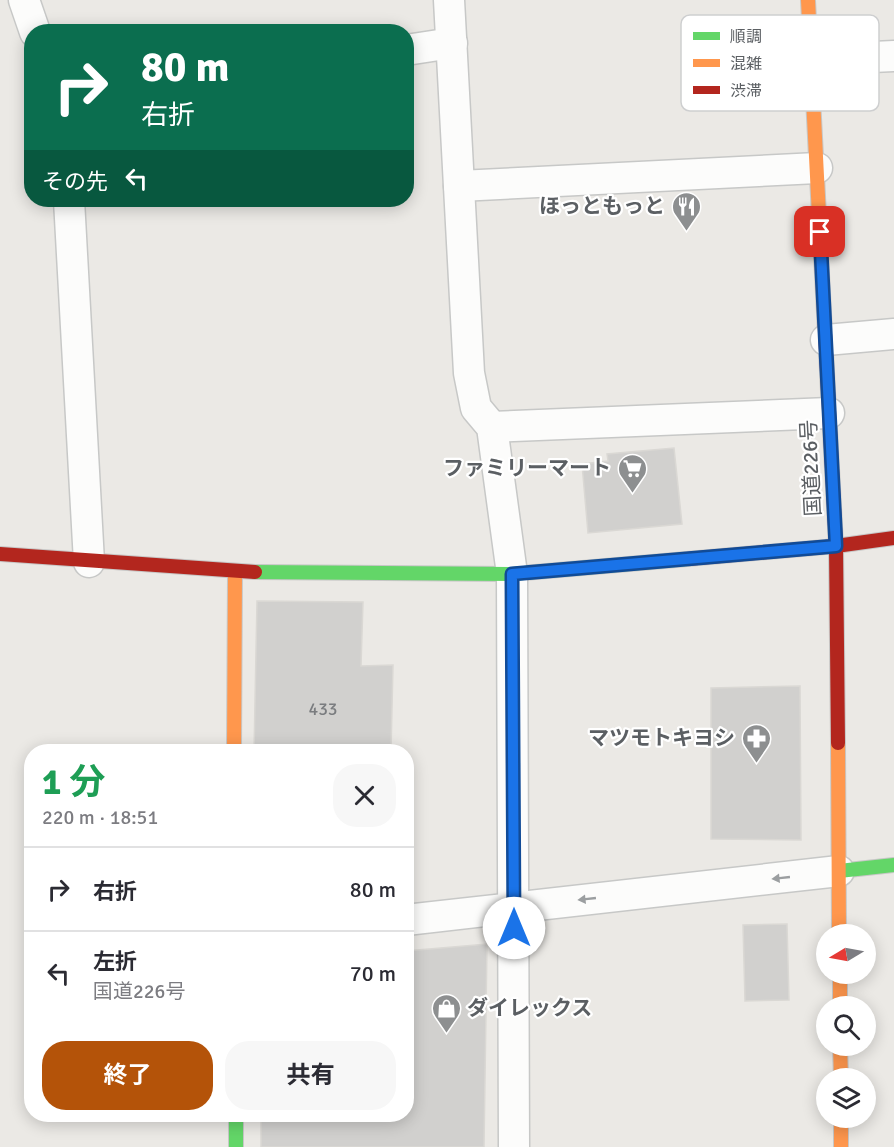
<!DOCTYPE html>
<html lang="ja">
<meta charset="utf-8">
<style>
:root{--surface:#fff;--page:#f7f7f7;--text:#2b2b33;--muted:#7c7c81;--line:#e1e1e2;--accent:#b45309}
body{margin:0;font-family:Signika,"Noto Sans JP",sans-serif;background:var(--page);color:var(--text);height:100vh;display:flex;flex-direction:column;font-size:22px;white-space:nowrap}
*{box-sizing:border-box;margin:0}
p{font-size:20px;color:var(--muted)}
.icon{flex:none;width:33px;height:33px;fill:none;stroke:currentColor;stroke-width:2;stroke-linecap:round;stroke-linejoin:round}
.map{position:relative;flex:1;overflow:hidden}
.details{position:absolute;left:24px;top:744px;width:390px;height:378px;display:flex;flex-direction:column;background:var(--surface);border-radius:24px;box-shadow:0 3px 15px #0003}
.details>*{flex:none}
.hud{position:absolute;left:24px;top:24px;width:390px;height:183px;border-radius:24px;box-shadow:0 3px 15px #0003;background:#0b6e4f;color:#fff;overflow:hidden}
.needle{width:39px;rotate:260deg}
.fabs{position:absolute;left:816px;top:924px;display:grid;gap:12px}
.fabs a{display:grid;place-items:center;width:60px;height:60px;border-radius:50%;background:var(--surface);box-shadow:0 3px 15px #0003;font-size:30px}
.pin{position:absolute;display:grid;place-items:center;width:51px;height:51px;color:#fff;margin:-26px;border-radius:12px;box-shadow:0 3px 9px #0006}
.me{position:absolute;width:66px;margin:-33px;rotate:0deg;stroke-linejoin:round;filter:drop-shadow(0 0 4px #0008)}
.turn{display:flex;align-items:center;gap:21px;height:126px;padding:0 18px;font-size:27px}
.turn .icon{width:78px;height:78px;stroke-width:2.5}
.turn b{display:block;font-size:42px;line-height:51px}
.then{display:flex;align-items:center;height:57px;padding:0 18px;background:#0003;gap:12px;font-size:22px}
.round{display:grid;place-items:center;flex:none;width:63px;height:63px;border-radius:24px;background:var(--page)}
.summary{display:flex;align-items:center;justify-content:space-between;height:102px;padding:0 18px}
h1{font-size:36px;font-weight:700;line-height:45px;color:#1e9e55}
.button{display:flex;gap:12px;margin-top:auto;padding:12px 18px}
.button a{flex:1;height:69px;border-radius:24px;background:var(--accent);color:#fff;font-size:24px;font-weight:700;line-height:69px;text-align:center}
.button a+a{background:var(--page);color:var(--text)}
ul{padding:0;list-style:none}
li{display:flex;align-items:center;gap:18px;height:84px;padding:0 18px;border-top:2px solid var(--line)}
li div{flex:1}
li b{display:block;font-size:22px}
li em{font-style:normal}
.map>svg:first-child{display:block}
.building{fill:#d1d0ce;stroke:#dad8d4;stroke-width:1.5}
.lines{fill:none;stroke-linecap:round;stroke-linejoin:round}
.street-casing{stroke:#c7c8c7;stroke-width:33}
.fast-casing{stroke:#c7c7c6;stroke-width:16}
.slow-casing{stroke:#c7c7c6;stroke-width:16}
.jam-casing{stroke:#c7c7c6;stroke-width:16}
.street{stroke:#fcfcfb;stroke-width:30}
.fast{stroke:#63d668;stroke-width:14}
.slow{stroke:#ff974d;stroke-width:14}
.jam{stroke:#b3261e;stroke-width:14}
.oneway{fill:#9b9ea0}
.route-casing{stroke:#114b97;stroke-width:15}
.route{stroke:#1a73e8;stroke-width:10}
.labels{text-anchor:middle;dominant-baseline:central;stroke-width:4.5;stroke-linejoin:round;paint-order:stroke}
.number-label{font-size:18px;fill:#7a7c7f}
.poi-label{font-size:21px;font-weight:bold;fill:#5b5f63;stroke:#fff;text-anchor:end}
.street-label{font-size:21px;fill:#5b5f63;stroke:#fff}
.key{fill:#fff;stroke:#cecfd0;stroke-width:1.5}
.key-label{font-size:16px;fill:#5b5f63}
</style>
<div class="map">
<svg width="894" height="1147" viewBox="0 0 894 1147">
<rect width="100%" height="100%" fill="#ebe9e5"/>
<!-- building -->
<g class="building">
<polygon points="674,448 682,524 588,533 582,464 608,461 607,454"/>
<polygon points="257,601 363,602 361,666 393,665 391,752 254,752"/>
<polygon points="800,686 801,840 711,839 711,688"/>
<polygon points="787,924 789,1000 745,1001 743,925"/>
<polygon points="487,944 484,1147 261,1147 261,1114 406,1114 406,951"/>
</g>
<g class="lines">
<defs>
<g id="street">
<polyline points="24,0 35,32"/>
<polyline points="449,0 469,373 476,408 492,427 512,574 514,1147"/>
<polyline points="406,50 452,43"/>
<polyline points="811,60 894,56"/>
<polyline points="459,186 817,168"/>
<polyline points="69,200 89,562"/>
<polyline points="826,340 894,334"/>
<polyline points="492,427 829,413"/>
<polyline points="406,920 839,871"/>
</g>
<g id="fast">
<polyline points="255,572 512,574 687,559"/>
<polyline points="839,871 894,865"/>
<polyline points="236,1114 236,1147"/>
</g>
<g id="slow">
<polyline points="808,0 825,333"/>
<polyline points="838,743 839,934"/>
<polyline points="234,752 235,572"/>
<polyline points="840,974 840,1006"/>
<polyline points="840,1046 841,1078"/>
<polyline points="841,1118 841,1147"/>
</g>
<g id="jam">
<polyline points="825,333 836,546 838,743"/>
<polyline points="0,554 255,572"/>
<polyline points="687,559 836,546 894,538"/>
</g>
</defs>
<!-- street casing -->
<use href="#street" class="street-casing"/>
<!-- fast casing -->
<use href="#fast" class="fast-casing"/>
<!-- slow casing -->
<use href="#slow" class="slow-casing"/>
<!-- jam casing -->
<use href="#jam" class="jam-casing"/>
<!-- street -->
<use href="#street" class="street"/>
<!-- fast -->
<use href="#fast" class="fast"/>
<!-- slow -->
<use href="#slow" class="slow"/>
<!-- jam -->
<use href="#jam" class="jam"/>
</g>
<!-- one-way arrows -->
<defs><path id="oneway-solid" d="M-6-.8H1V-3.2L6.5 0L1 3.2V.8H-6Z" transform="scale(1.5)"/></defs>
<g class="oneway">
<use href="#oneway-solid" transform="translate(781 878) rotate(174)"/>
<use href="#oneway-solid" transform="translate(587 899) rotate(174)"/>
</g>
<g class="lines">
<defs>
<polyline id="route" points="514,928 512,574 836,546 820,232"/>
</defs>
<!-- route casing -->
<use href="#route" class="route-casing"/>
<!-- route -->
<use href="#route" class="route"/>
</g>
<!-- icons -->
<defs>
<symbol id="restaurant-pin" viewBox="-11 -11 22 30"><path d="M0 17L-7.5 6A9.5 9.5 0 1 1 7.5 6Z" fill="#8d8f90" stroke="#fff"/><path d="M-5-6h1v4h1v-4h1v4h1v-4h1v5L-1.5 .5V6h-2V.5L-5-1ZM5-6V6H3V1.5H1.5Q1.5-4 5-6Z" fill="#fff"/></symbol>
<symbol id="supermarket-pin" viewBox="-11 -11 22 30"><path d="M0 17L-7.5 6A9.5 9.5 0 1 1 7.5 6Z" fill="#8d8f90" stroke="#fff"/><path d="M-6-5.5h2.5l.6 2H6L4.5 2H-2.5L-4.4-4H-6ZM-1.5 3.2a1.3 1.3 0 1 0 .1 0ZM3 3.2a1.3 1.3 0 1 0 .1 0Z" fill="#fff"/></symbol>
<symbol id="pharmacy-pin" viewBox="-11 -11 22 30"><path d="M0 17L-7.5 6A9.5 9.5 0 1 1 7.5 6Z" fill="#8d8f90" stroke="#fff"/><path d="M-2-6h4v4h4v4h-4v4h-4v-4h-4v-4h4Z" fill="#fff"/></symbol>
<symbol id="shop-pin" viewBox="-11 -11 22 30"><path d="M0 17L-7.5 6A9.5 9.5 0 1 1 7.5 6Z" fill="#8d8f90" stroke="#fff"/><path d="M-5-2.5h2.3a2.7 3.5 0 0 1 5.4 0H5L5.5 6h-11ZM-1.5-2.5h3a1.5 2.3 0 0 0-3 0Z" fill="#fff"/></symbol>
</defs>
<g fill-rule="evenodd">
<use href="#restaurant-pin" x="670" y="190" width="33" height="45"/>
<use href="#supermarket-pin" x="616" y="452" width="33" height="45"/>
<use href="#pharmacy-pin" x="740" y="722" width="33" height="45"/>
<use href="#shop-pin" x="430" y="992" width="33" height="45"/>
</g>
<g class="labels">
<!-- number labels -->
<g class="number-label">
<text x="323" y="709">433</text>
</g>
<!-- poi labels -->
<g class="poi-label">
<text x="665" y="206">ほっともっと</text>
<text x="611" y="468">ファミリーマート</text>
<text x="735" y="738">マツモトキヨシ</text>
<text x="467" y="1008" text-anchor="start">ダイレックス</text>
</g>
<!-- street labels -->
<g class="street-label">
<text transform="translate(811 468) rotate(-93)">国道226号</text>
</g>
</g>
<!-- legend -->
<rect x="681" y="15" width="198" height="96" rx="9" class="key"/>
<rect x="693" y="32" width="27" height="8" fill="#63d668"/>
<rect x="693" y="59" width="27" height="8" fill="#ff974d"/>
<rect x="693" y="86" width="27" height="8" fill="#b3261e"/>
<g class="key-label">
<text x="730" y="42">順調</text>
<text x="730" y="69">混雑</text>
<text x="730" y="96">渋滞</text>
</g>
</svg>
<div class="fabs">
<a><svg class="needle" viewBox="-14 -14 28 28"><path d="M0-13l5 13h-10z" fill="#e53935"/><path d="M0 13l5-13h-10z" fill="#7c7c81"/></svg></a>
<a><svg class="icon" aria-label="search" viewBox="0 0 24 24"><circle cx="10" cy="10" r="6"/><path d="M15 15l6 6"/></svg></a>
<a><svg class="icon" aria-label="layers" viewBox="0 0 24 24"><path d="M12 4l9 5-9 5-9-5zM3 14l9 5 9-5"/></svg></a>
</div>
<div class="pin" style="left:820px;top:232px;background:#d93025"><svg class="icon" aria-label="arrive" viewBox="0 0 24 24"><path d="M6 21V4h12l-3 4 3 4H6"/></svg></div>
<svg class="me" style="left:514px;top:928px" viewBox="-20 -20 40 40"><circle r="19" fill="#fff"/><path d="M0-13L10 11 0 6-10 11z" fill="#1a73e8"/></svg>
<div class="hud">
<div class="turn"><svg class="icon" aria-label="right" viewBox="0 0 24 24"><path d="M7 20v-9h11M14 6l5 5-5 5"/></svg><div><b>80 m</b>右折</div></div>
<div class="then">その先<svg class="icon" aria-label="left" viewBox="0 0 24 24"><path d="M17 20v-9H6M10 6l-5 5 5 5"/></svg></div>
</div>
<section class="details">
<div class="summary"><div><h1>1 分</h1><p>220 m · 18:51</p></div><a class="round"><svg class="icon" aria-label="close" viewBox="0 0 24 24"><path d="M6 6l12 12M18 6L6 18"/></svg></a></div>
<ul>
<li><svg class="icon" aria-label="right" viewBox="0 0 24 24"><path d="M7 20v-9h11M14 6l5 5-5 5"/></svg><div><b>右折</b></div><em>80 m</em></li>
<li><svg class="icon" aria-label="left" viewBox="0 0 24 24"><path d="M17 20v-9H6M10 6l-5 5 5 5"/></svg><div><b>左折</b><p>国道226号</p></div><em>70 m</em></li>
</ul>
<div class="button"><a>終了</a><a>共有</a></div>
</section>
</div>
